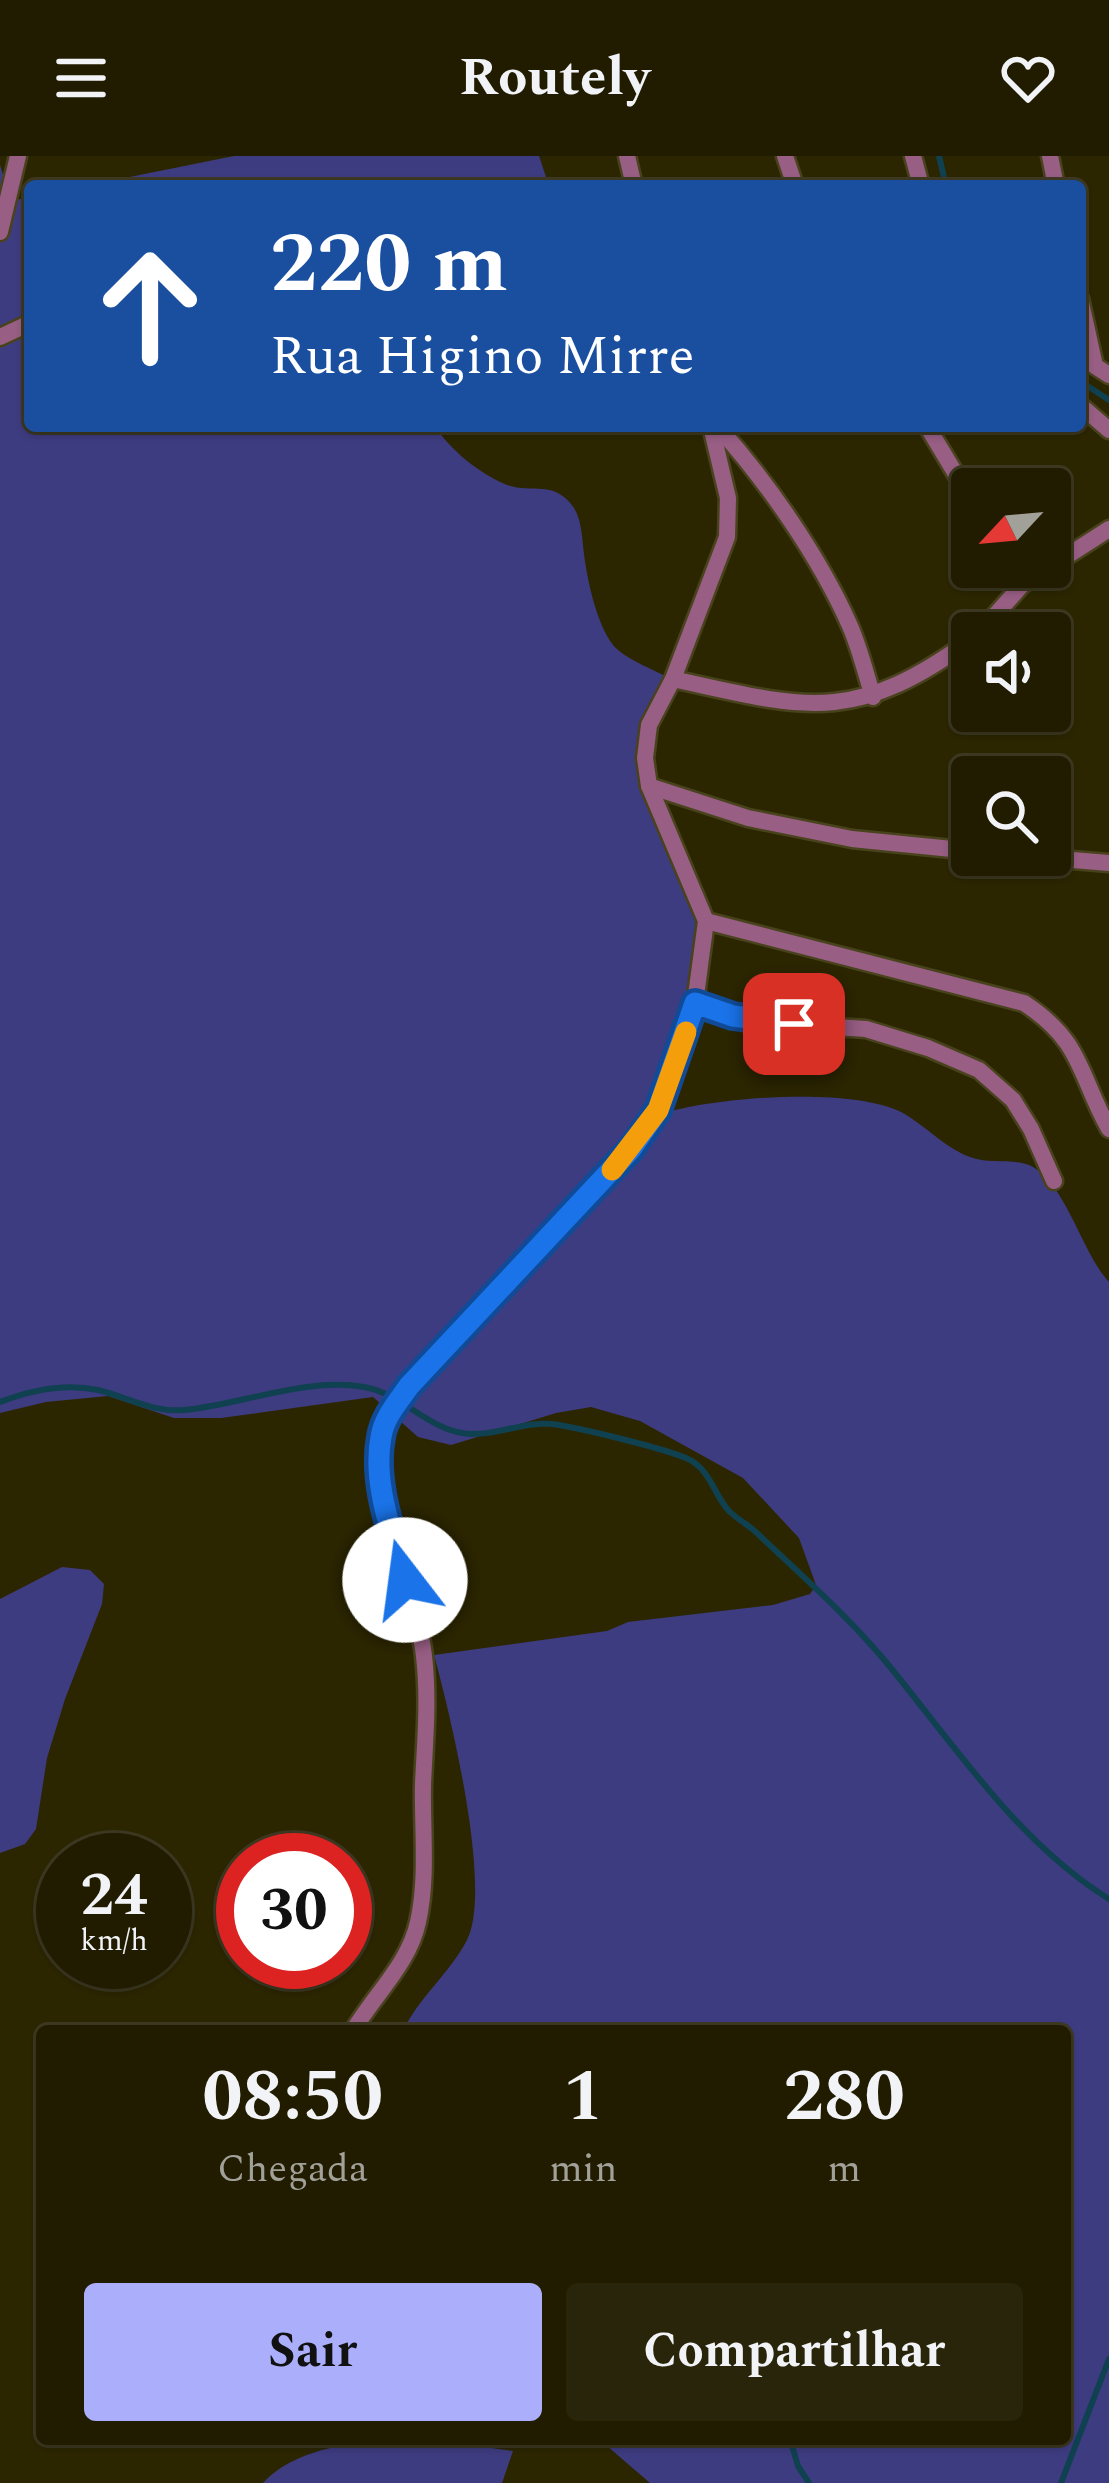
<!DOCTYPE html>
<html lang="pt">
<style>
:root{--surface:#211c00;--page:#29250a;--text:#f1f3f6;--muted:#a2a199;--line:#3e3a22;--accent:#abaffb}
body{margin:0;font-family:Spectral,serif;background:var(--page);color:var(--text);height:100vh;display:flex;flex-direction:column;font-size:45px;white-space:nowrap}
*{box-sizing:border-box;margin:0}
p{font-size:39px;color:var(--muted)}
.icon{flex:none;width:66px;height:66px;fill:none;stroke:currentColor;stroke-width:2;stroke-linecap:round;stroke-linejoin:round}
.map{position:relative;flex:1;overflow:hidden}
.panel{position:absolute;left:36px;top:1869px;width:1035px;height:420px;display:flex;flex-direction:column;background:var(--surface);border-radius:12px;box-shadow:0 3px 9px #0004,0 0 0 3px var(--line)}
.panel>*{flex:none}
.hud{position:absolute;left:24px;top:24px;width:1062px;height:252px;border-radius:12px;box-shadow:0 3px 9px #0004,0 0 0 3px var(--line);background:#1a4fa0;color:#fff;overflow:hidden}
.needle{width:78px;rotate:244deg}
.fabs{position:absolute;left:951px;top:312px;display:grid;gap:24px}
.fabs a{display:grid;place-items:center;width:120px;height:120px;border-radius:12px;background:var(--surface);box-shadow:0 3px 9px #0004,0 0 0 3px var(--line);font-size:60px}
.speed{position:absolute;left:36px;top:1677px;display:flex;gap:24px;font-size:60px;font-weight:700;text-align:center}
.speed>*{display:grid;place-content:center;width:156px;height:156px;border-radius:50%;background:var(--surface);box-shadow:0 3px 9px #0004,0 0 0 3px var(--line);line-height:1}
.speed small{font-size:30px;font-weight:400}
.speed .limit{border:18px solid #d22;background:#fff;color:#111}
.pin{position:absolute;display:grid;place-items:center;width:102px;height:102px;color:#fff;margin:-51px;border-radius:24px;box-shadow:0 6px 18px #0006}
.me{position:absolute;width:132px;margin:-66px;rotate:345deg;stroke-linejoin:round;filter:drop-shadow(0 0 9px #0008)}
.turn{display:flex;align-items:center;gap:42px;height:252px;padding:0 48px;font-size:54px}
.turn .icon{width:156px;height:156px;stroke-width:2.5}
.turn b{display:block;font-size:84px;line-height:102px}
.eta{display:flex;justify-content:space-evenly;align-items:center;height:204px;text-align:center}
.eta b{font-size:72px;font-weight:700;line-height:84px}
.primary-button{display:flex;gap:24px;margin-top:auto;padding:24px 48px}
.primary-button a{flex:1;height:138px;border-radius:12px;background:var(--accent);color:#111;font-size:48px;font-weight:700;line-height:138px;text-align:center}
.primary-button a+a{background:var(--page);color:var(--text)}
header{display:flex;justify-content:space-between;align-items:center;height:156px;padding:0 48px;background:var(--surface);font-size:54px;font-weight:700}
.map>svg:first-child{display:block}
.green{fill:#3e3c80}
.lines{fill:none;stroke-linecap:round;stroke-linejoin:round}
.stream{stroke:#104150;stroke-width:6}
.street-casing{stroke:#49431d;stroke-width:21}
.street{stroke:#985e84;stroke-width:16}
.route-casing{stroke:#114b97;stroke-width:30}
.route{stroke:#1a73e8;stroke-width:21}
.slow{stroke:#f59e0b;stroke-width:21}
</style>
<header><svg class="icon" aria-label="menu" viewBox="0 0 24 24"><path d="M4 6h16M4 12h16M4 18h16"/></svg>Routely<svg class="icon" aria-label="heart" viewBox="0 0 24 24"><path d="M12 20l-8-8c-3-5 5-10 8-4 3-6 11-1 8 4z"/></svg></header>
<div class="map">
<svg width="1109" height="2327" viewBox="0 0 1109 2327">
<rect width="100%" height="100%" fill="#2c2600"/>
<!-- green -->
<g class="green">
<polygon points="234,0 539,0 549,30 85,30"/>
<path d="M0 9 11 45 30 41V270H435C450 294 480 318 507 329 531 338 554 323 574 352 582 365 582 383 584 398 587 423 598 477 618 494 631 505 652 513 667 521L636 601 701 765 686 857 655 960C709 941 849 930 901 956 925 969 945 992 970 1001 990 1009 1016 1001 1033 1011 1067 1031 1082 1097 1109 1126V2327H650L599 2283H1065V1875H403C419 1841 450 1817 467 1784 493 1733 450 1557 434 1499L607 1475 628 1466 773 1449 810 1438 816 1429 799 1382 743 1322 640 1265 591 1251 556 1257 451 1289 418 1281 373 1241 221 1262H174L108 1240 46 1246 0 1257Z"/>
<polygon points="62,1411 90,1414 104,1428 102,1448 65,1543 47,1602 36,1673 25,1688 0,1697 0,1443"/>
<path d="M423 2283 513 2295 502 2327H263C298 2288 373 2283 423 2283Z"/>
</g>
<g class="lines">
<!-- stream -->
<g class="stream">
<polyline points="939,0 946,30"/>
<polyline points="1080,225 1109,244"/>
<path d="M0 1246C31 1234 65 1227 98 1234 127 1241 153 1257 185 1254 243 1248 306 1221 364 1231 400 1237 426 1271 462 1277 493 1282 522 1265 552 1268 576 1271 673 1294 692 1305 712 1318 714 1339 729 1355 738 1364 749 1369 758 1378 801 1419 848 1460 886 1506 953 1587 1017 1686 1109 1743"/>
<polyline points="790,2283 798,2310 809,2327"/>
<polyline points="1061,2327 1109,2203"/>
</g>
<defs>
<g id="street">
<polyline points="627,0 634,30"/>
<polyline points="785,0 795,30"/>
<polyline points="913,0 921,30"/>
<polyline points="1050,0 1056,30"/>
<polyline points="0,76 18,0"/>
<polyline points="1080,142 1095,210 1109,219"/>
<polyline points="0,181 30,167"/>
<polyline points="1080,249 1109,274"/>
<path d="M717 270C767 325 820 402 850 470 860 493 866 518 873 541"/>
<polyline points="927,270 972,345"/>
<polyline points="1011,411 1022,429"/>
<polyline points="979,477 1022,429 1109,373"/>
<path d="M673 523C807 553 854 569 972 483"/>
<polyline points="649,630 748,662 852,683 972,695"/>
<polyline points="1013,699 1109,707"/>
<path d="M706 765 1024 847C1083 886 1078 917 1109 973"/>
<polyline points="695,847 760,866 866,873 928,892 979,914 1013,944 1031,973 1054,1025"/>
<path d="M353 1875C374 1839 409 1808 418 1766 428 1722 422 1673 423 1628 425 1585 429 1544 424 1500 417 1435 365 1341 381 1277 386 1259 399 1245 409 1230L630 993 658 954 675 910 695 847 706 765 649 630 645 602 649 569 673 523 727 381 728 342 711 270"/>
</g>
</defs>
<!-- street casing -->
<use href="#street" class="street-casing"/>
<!-- street -->
<use href="#street" class="street"/>
</g>
<g class="lines">
<defs>
<path id="route" d="M405 1424C393 1380 372 1327 381 1281 384 1261 398 1246 409 1230L631 993 658 954 695 847 733 860 794 868"/>
</defs>
<!-- route casing -->
<use href="#route" class="route-casing"/>
<!-- route -->
<use href="#route" class="route"/>
<!-- slow -->
<polyline class="slow" points="612,1014 658,954 686,876"/>
</g>
</svg>
<div class="fabs">
<a><svg class="needle" viewBox="-14 -14 28 28"><path d="M0-13l5 13h-10z" fill="#e53935"/><path d="M0 13l5-13h-10z" fill="#a2a199"/></svg></a>
<a><svg class="icon" aria-label="sound" viewBox="0 0 24 24"><path d="M4 9h4l5-4v14l-5-4H4zM17 9q2 3 0 6"/></svg></a>
<a><svg class="icon" aria-label="search" viewBox="0 0 24 24"><circle cx="10" cy="10" r="6"/><path d="M15 15l6 6"/></svg></a>
</div>
<div class="speed"><div>24<small>km/h</small></div><div class="limit">30</div></div>
<div class="pin" style="left:794px;top:868px;background:#d93025"><svg class="icon" aria-label="arrive" viewBox="0 0 24 24"><path d="M6 21V4h12l-3 4 3 4H6"/></svg></div>
<svg class="me" style="left:405px;top:1424px" viewBox="-20 -20 40 40"><circle r="19" fill="#fff"/><path d="M0-13L10 11 0 6-10 11z" fill="#1a73e8"/></svg>
<div class="hud">
<div class="turn"><svg class="icon" aria-label="ahead" viewBox="0 0 24 24"><path d="M12 20V5M6 11l6-6 6 6"/></svg><div><b>220 m</b>Rua Higino Mirre</div></div>
</div>
<section class="panel">
<div class="eta">
<div><b>08:50</b><p>Chegada</p></div>
<div><b>1</b><p>min</p></div>
<div><b>280</b><p>m</p></div>
</div>
<div class="primary-button"><a>Sair</a><a>Compartilhar</a></div>
</section>
</div>
